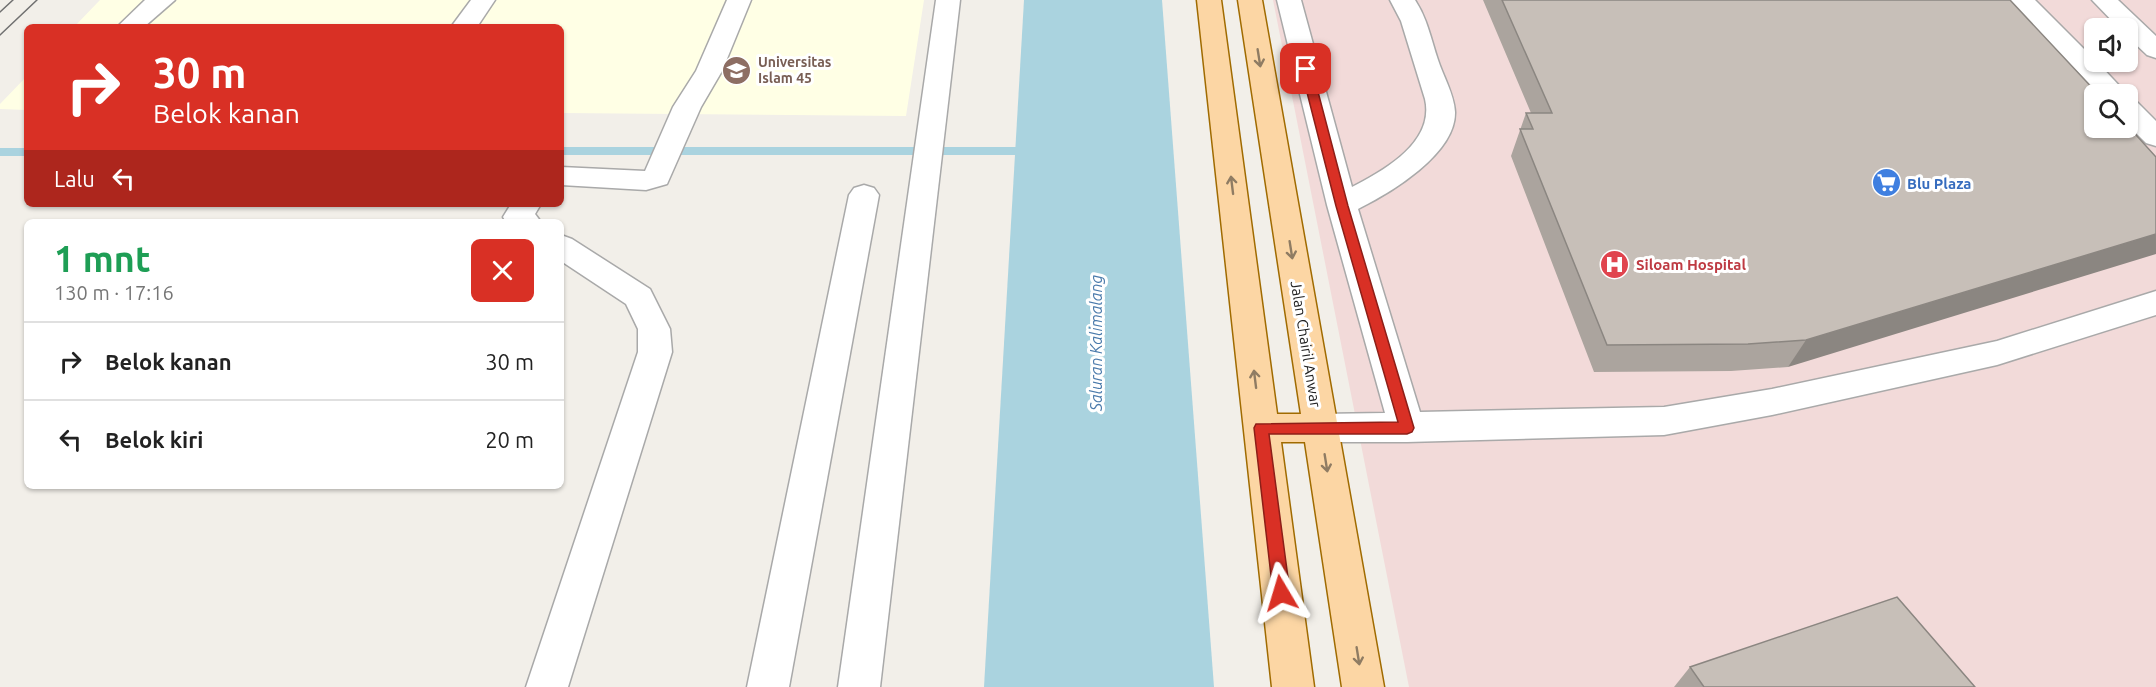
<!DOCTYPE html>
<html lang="id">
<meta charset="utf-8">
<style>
:root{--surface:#fff;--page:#f2f2f2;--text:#222;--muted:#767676;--line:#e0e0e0}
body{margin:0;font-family:Ubuntu,sans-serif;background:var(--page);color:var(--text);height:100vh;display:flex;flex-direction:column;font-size:22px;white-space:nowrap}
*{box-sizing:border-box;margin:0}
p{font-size:20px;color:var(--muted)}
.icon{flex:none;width:33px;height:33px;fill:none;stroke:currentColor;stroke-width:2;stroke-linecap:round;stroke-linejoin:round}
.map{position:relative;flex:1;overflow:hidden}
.side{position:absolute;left:24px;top:219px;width:540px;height:270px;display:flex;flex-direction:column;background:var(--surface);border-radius:9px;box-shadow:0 2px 4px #0004}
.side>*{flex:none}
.hud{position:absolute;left:24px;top:24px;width:540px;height:183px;border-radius:9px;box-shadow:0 2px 4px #0004;background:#d93025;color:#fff;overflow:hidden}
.controls{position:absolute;left:2084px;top:18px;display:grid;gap:12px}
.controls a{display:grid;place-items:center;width:54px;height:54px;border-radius:9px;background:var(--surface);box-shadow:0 2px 4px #0004;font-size:30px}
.pin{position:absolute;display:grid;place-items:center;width:51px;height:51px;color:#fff;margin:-26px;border-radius:12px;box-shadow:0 3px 9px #0006}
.me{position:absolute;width:66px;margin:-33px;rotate:353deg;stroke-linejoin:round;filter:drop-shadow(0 0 4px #0008)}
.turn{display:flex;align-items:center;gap:21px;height:126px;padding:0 30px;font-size:27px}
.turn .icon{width:78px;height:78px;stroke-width:2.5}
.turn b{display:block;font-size:42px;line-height:51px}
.then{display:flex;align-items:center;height:57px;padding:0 30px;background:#0003;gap:12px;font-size:22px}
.round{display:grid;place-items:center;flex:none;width:63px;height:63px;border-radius:9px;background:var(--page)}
.overview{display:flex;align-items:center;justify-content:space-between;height:102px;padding:0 30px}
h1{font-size:36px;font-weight:700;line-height:45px;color:#1e9e55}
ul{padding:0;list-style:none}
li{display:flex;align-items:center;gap:18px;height:78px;padding:0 30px;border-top:2px solid var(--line)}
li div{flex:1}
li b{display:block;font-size:22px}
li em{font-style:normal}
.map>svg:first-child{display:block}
.commercial{fill:#f2dad9;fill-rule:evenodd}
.education{fill:#ffffe5}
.water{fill:#aad3df}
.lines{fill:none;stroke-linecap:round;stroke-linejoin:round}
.stream{fill:#aad3df;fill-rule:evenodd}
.minor-casing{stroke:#a9a9a9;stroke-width:3}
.major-casing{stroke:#a06b00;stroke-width:3}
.minor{fill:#fff;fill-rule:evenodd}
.major{fill:#fcd6a4;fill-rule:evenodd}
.tram{stroke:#707070;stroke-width:1.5}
.wall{fill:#aba49e}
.shaded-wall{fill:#8b8681}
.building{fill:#c7bfb8;stroke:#8b8681;stroke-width:1.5}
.oneway{stroke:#8f7c63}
.route{fill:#d93025;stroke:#8d1f18;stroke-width:1.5}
.labels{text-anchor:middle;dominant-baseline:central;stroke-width:6;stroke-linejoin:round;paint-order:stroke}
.far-education-label{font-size:14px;font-weight:bold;fill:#785e54;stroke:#fff;text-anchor:start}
.shop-label{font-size:15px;font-weight:bold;fill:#366cbe;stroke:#fff;text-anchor:start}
.health-label{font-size:15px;font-weight:bold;fill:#be3a42;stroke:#fff;text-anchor:start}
.street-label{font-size:15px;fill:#222;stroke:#fff}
.water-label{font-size:16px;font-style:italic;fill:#4a7aab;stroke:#fff}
</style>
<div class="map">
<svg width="2156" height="687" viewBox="0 0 2156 687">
<rect width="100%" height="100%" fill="#f2efe9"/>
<!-- commercial -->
<path class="commercial" d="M1273 0H2156V687H1409ZM2094 28H2127V62H2094ZM2094 94H2127V128H2094Z"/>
<!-- education -->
<g class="education">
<polygon points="100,0 924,0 906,116 561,113 561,27 74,27"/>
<polygon points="27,76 27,110 0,109 0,104"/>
</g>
<!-- water -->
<polygon class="water" points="1024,0 1162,0 1214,687 984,687"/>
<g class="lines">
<!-- stream -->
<g class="stream">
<polygon points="561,147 1033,147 1039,151 1033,155 561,155"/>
<rect x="0" y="148" width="27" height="8"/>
</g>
<defs>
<g id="minor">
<polygon points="145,0 175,0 144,27 117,27"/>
<polygon points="471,0 495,0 477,27 451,27"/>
<polygon points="727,0 751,0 722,71 701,107 667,184 646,190 561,185 561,167 645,171 673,107 696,71"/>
<polygon points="936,0 960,0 880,687 838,687"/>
<path d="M1277 0H1301L1352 187C1385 170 1435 142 1425 99L1401 21 1390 0H1415C1427 18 1431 39 1438 60 1443 76 1454 94 1455 112 1456 154 1390 193 1358 209L1420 412 1664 407 1772 389 1997 341 2156 291V315L1997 365 1772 415 1664 435 1407 442H1320L1308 438 1302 428 1308 418 1320 414 1385 413 1327 205Z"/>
<polygon points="2009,0 2035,0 2094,59 2094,62 2097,62 2127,94 2127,95 2099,94"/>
<polygon points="2092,0 2118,0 2156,36 2156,58 2147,55 2127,36 2127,28 2119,28"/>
<polygon points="2127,100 2137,102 2156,121 2156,146 2146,143 2127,124"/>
<polygon points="864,185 874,188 879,195 789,687 747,687 849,195 854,188"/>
<polygon points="511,204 541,204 535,214 541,222 506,222 503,217"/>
<polygon points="561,235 572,239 650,289 670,329 672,352 568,687 526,687 638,352 638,329 626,304 561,261"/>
</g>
<polygon id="major" points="1197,0 1221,0 1277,414 1301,414 1238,0 1262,0 1384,687 1342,687 1305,442 1281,442 1314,687 1272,687"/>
</defs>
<!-- minor casing -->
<use href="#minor" class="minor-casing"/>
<!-- major casing -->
<use href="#major" class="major-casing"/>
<!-- minor -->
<use href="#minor" class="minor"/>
<!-- major -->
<use href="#major" class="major"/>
<!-- tram -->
<g class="tram">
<polyline points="0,12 13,0"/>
<polyline points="0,35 37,0"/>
</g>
</g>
<!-- wall -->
<g class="wall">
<polygon points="1483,0 2010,0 2098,94 1788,367 1731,371 1594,372 1511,156 1526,113 1531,113"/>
<polygon points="1690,667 1975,687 1674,687"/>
</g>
<!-- shaded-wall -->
<polygon class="shaded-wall" points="2156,234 2156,254 1788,367 1806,340"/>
<!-- building -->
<g class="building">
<polygon points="1502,0 2010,0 2098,94 2094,94 2094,128 2127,128 2127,125 2156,157 2156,234 1806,340 1748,344 1607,345 1520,129 1533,129 1526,113 1552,113"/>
<polygon points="1897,597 1975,687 1704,687 1690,667"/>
</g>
<!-- one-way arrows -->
<defs><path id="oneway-shaft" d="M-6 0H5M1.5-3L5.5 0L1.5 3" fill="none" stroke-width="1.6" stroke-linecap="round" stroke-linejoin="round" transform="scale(1.5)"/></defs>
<g class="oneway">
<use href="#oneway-shaft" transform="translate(1259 58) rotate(81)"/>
<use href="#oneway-shaft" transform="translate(1232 185) rotate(-97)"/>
<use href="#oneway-shaft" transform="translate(1291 250) rotate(81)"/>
<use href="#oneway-shaft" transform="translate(1255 379) rotate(-97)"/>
<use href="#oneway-shaft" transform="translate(1326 463) rotate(81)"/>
<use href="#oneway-shaft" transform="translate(1358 656) rotate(81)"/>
</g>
<!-- route -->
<polygon class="route" points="1306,65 1312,69 1348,206 1414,428 1412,432 1407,434 1269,434 1290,593 1287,598 1281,600 1276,598 1273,593 1254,428 1256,424 1398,422 1336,206 1301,69"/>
<!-- icons -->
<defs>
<symbol id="university-disc" viewBox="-11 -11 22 22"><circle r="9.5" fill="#8d6e63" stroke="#fff"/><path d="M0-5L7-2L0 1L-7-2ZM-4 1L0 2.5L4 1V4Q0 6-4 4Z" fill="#fff"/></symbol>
<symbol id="supermarket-disc" viewBox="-11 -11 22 22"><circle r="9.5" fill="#3f7fe0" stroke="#fff"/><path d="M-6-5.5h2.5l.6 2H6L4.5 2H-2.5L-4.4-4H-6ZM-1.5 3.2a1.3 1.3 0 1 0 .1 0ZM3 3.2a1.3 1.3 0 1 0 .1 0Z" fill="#fff"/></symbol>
<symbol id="hospital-disc" viewBox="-11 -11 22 22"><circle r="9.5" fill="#e0444e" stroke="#fff"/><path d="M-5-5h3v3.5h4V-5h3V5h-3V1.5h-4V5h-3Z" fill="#fff"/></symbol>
</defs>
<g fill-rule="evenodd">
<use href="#university-disc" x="720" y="54" width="33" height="33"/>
<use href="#supermarket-disc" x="1870" y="166" width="33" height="33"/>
<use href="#hospital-disc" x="1598" y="248" width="33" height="33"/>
</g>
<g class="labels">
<!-- far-education labels -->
<g class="far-education-label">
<text x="758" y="62">Universitas<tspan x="758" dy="16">Islam 45</tspan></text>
</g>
<!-- shop labels -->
<g class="shop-label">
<text x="1907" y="183">Blu Plaza</text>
</g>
<!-- health labels -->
<g class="health-label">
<text x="1636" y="264">Siloam Hospital</text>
</g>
<!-- street labels -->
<g class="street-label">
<text transform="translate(1306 344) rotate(81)">Jalan Chairil Anwar</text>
</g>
<!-- water labels -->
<g class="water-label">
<text transform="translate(1096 343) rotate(-90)">Saluran Kalimalang</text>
</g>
</g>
</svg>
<div class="controls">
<a><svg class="icon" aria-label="sound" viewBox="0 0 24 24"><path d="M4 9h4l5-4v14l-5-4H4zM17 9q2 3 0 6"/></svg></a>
<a><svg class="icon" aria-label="search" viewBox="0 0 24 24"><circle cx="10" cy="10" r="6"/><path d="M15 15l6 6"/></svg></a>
</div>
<div class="pin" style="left:1306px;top:69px;background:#d93025"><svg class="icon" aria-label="arrive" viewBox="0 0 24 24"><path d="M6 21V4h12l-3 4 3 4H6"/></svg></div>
<svg class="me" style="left:1281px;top:593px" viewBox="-20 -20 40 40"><path d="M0-17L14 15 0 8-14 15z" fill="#d93025" stroke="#fff" stroke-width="4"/></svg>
<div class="hud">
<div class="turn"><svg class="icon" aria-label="right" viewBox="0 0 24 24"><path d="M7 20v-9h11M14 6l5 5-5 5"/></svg><div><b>30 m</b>Belok kanan</div></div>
<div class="then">Lalu<svg class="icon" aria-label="left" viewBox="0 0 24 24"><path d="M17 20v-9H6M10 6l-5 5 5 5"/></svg></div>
</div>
<section class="side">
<div class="overview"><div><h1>1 mnt</h1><p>130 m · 17:16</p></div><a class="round" style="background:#d93025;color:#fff"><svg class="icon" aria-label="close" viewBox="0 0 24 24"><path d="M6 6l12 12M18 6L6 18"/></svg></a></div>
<ul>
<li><svg class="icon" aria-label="right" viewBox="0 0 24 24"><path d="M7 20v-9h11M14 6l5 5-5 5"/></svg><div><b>Belok kanan</b></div><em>30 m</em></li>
<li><svg class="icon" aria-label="left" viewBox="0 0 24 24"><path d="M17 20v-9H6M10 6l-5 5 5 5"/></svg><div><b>Belok kiri</b></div><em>20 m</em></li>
</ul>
</section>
</div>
